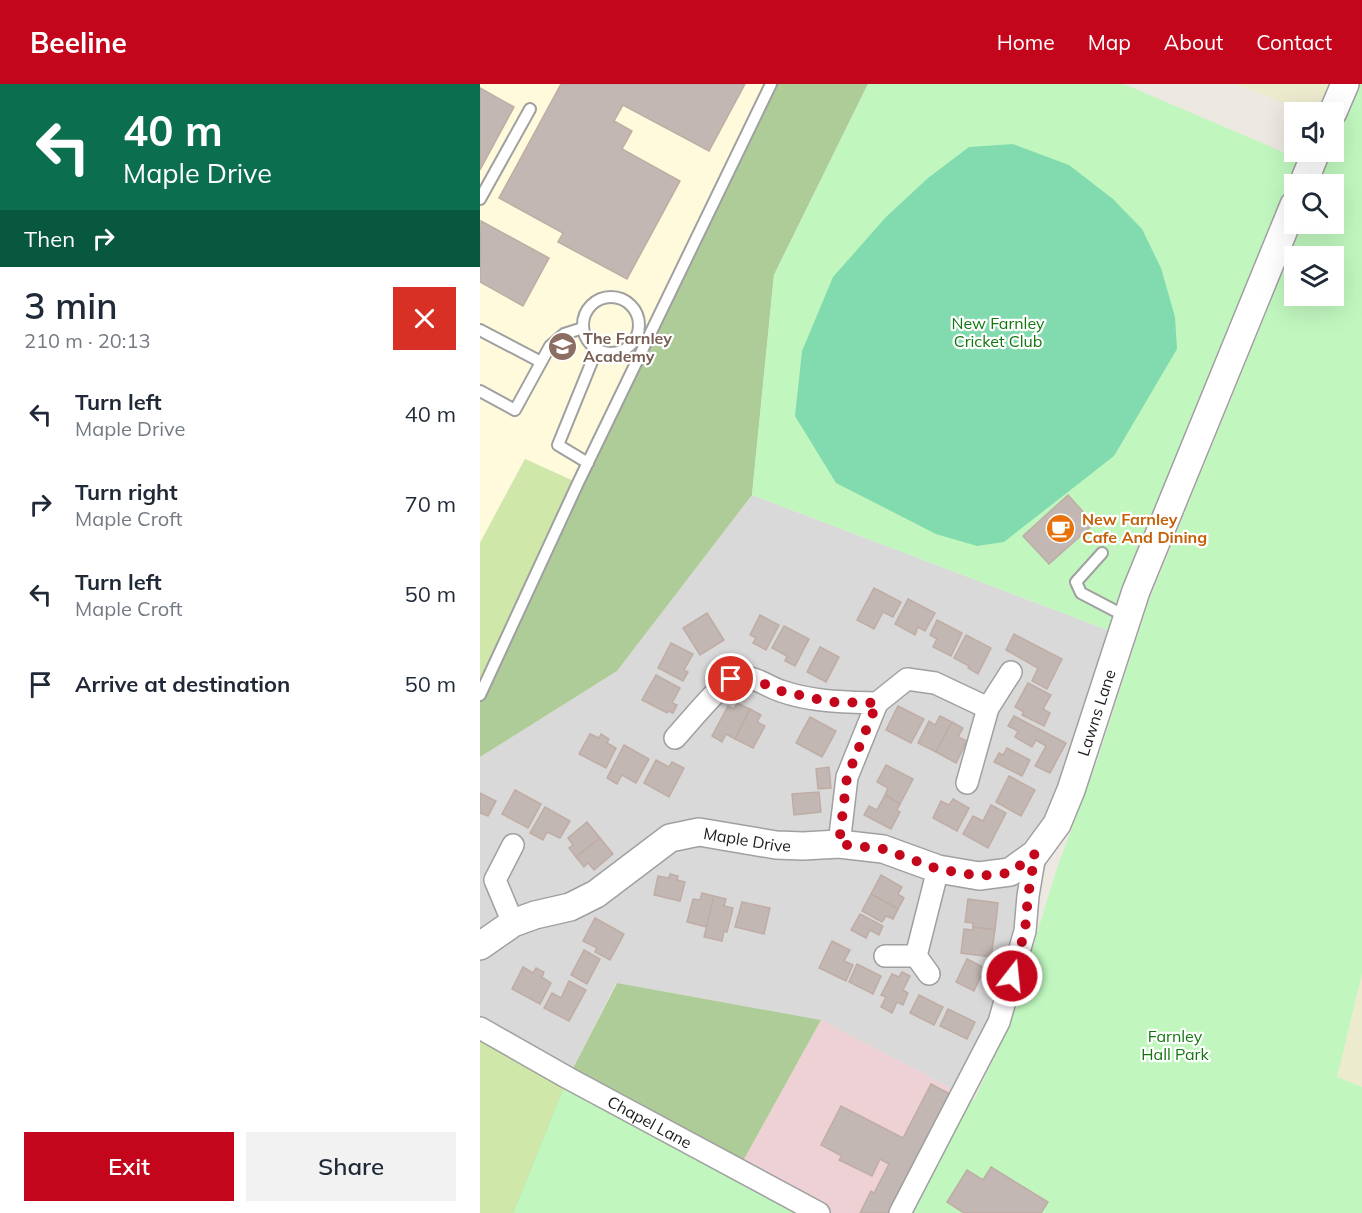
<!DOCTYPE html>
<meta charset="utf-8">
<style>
:root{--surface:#fff;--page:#f2f2f3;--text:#1f2937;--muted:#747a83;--accent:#c3061c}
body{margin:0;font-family:Mulish,sans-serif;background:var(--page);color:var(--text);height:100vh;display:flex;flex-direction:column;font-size:22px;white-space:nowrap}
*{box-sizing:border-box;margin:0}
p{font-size:20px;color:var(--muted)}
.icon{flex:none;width:33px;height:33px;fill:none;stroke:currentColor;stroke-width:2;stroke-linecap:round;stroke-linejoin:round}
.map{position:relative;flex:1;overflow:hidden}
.details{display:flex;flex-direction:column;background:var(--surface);width:480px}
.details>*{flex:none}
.hud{background:#0b6e4f;color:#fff;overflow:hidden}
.fabs{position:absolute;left:804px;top:18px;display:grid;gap:12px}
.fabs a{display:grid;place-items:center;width:60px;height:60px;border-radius:0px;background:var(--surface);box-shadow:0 6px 24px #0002;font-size:30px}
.pin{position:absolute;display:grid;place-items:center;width:51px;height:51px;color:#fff;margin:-26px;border:3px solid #fff;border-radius:50%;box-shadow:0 2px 6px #0007}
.me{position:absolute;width:66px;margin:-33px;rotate:16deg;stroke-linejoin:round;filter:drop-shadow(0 0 4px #0008)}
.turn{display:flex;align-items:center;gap:21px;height:126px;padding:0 24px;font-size:27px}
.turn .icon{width:78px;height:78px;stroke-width:2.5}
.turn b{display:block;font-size:42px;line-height:51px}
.then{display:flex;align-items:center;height:57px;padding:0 24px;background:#0003;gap:12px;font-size:22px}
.round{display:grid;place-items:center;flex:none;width:63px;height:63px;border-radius:0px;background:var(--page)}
.summary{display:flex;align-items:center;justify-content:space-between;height:102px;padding:0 24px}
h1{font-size:36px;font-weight:600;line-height:45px}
.primary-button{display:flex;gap:12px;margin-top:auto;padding:12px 24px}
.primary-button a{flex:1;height:69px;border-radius:0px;background:var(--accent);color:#fff;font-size:24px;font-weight:600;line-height:69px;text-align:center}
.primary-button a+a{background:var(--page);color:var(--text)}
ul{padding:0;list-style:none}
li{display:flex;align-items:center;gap:18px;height:90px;padding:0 24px}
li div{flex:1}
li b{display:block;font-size:22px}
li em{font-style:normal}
header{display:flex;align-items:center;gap:36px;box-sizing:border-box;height:84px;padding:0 30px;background:var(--accent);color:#fff}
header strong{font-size:28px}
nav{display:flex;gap:33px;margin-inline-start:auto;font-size:21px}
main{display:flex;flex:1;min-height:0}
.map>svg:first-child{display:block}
.residential{fill:#dad9d9}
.commercial{fill:#eed1d4}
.education{fill:#fefadb}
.farmland{fill:#ecebce}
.grass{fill:#cfe7a9}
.forest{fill:#adcc98}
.park{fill:#c1f7bf;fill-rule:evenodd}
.pitch{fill:#82dbae}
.building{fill:#c2b7b2;stroke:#bfada5;stroke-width:1.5}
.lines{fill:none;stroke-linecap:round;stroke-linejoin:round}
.service-casing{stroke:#a0a0a0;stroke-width:14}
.minor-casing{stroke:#a0a0a0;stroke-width:24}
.tertiary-casing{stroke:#a0a0a0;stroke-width:30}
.service{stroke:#fff;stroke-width:10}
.minor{stroke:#fff;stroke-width:21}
.tertiary{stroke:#fff;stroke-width:27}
.route{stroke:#c3061c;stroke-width:10;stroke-dasharray:0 18}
.labels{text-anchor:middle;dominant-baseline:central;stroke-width:4.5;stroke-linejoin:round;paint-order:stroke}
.park-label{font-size:16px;fill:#12760e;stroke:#fff}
.education-label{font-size:16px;font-weight:bold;fill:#785e54;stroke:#fff;text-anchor:start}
.food-label{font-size:16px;font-weight:bold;fill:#c56008;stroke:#fff;text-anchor:start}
.street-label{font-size:16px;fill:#1c1c1c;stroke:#fff}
</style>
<header>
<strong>Beeline</strong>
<nav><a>Home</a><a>Map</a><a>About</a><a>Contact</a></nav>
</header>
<main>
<section class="details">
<div class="hud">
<div class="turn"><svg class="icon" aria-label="left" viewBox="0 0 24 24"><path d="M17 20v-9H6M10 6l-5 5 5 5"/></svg><div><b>40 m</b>Maple Drive</div></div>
<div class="then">Then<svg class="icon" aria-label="right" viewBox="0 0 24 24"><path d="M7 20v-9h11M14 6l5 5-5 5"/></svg></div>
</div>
<div class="summary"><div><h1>3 min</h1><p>210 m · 20:13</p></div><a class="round" style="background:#d93025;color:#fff"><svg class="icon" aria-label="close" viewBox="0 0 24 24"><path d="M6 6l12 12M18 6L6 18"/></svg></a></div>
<ul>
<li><svg class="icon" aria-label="left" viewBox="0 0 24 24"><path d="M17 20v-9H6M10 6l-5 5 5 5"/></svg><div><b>Turn left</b><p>Maple Drive</p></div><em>40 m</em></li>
<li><svg class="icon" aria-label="right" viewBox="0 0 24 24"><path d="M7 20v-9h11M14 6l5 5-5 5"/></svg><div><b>Turn right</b><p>Maple Croft</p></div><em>70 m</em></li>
<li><svg class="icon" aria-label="left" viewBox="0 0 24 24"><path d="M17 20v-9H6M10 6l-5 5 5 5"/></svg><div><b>Turn left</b><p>Maple Croft</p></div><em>50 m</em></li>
<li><svg class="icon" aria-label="arrive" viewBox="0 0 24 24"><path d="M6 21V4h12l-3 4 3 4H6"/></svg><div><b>Arrive at destination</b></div><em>50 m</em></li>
</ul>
<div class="primary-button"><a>Exit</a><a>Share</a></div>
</section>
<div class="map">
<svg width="882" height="1129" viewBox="0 0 882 1129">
<rect width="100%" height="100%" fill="#ede8e2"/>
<!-- residential -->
<polygon class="residential" points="272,411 641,551 545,847 482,1010 341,936 136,899 88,994 0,944 0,673 137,587"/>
<!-- commercial -->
<polygon class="commercial" points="341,936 482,1010 420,1129 339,1129 258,1086"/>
<!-- education -->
<polygon class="education" points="0,0 291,0 98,399 45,375 0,459"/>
<!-- farmland -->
<g class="farmland">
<polygon points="756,0 865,0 853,28 825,28"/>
<polygon points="882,891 882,1003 857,993"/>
</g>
<!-- grass -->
<g class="grass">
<polygon points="45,375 98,399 0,611 0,459"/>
<polygon points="0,944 88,994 33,1129 0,1129"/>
</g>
<!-- forest -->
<g class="forest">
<polygon points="291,0 388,0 294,191 272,411 137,587 0,673 0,611"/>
<polygon points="137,899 341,936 258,1086 33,1129 88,994"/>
</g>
<!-- park -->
<g class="park">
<polygon points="388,0 644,0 831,80 641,551 272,411 294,191"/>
<path d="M879 0H882V890L857 993 882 1003V1129H420L482 1010 494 1016 528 944 577 784 617 677 668 519 822 140H854V100H838L852 68H854V63ZM814 172H854V212H814Z"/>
<polygon points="88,994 339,1129 33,1129"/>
</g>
<!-- pitch -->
<polygon class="pitch" points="533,60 589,81 633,115 662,145 681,184 695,233 697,265 634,372 524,458 497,462 456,450 356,399 315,332 322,267 353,193 406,133 448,94 489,63"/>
<!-- building -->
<g class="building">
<polygon points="81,0 265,0 229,67 143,21 134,37 152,47 142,65 200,97 147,195 78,158 83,149 19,114"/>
<polygon points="0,4 34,23 0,86"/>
<polygon points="1,137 69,174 43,222 0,198"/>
<polygon points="588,411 614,440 569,480 543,452"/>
<polygon points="394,504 421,518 413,533 403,528 394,545 377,536"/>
<polygon points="428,515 455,529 445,547 438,543 435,551 415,540"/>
<polygon points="227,529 244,556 220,571 203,544"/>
<polygon points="280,531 299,541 286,566 273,559 276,554 270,551"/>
<polygon points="457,536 482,549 471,572 453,563 457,555 450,551"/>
<polygon points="304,542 329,555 315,582 305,577 307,572 292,564"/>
<polygon points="534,550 582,575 567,605 552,597 558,584 526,566"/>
<polygon points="486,551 511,564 498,590 488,584 489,582 474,574"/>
<polygon points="191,559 213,570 204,586 208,588 203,597 178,584"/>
<polygon points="340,563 359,573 346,598 327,588"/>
<polygon points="176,591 200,604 192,619 197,621 193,629 188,627 187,629 162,616"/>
<polygon points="548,599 571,611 563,625 570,629 564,642 542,631 544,628 535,623"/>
<polygon points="257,619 270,625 255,655 246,650 242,658 232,652 248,622 254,625"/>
<polygon points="418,622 444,635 431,659 406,646"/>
<polygon points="270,625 281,631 277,638 285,642 273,664 255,655"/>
<polygon points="460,632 472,638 456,668 438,659 449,637 455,641"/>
<polygon points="534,632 586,659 570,689 555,682 566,662 556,656 552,663 535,653 538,647 528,642"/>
<polygon points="330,633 356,647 342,673 316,659"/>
<polygon points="472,638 483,644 478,653 487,657 476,679 456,668"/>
<polygon points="110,650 119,654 121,650 129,655 127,659 136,664 126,684 99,670"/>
<polygon points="144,661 169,675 156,699 142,691 137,700 127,694"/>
<polygon points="527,664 550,676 542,692 514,678 519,669 523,671"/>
<polygon points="176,676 189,683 192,678 204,684 189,713 164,699"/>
<polygon points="406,681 433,695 420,720 405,711 408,704 397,698"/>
<polygon points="349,683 351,704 338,705 336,685"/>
<polygon points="529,692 555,706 541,732 516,718"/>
<polygon points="35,706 61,720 48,744 22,730"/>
<polygon points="339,708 341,728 314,731 312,710"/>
<polygon points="0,709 16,717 8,732 0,729"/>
<polygon points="405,711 420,720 417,726 420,728 411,745 384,731 389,722 397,726"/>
<polygon points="473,715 489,724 477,747 453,734 461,717 469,721"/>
<polygon points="511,721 526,729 508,764 483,750 493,732 503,737"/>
<polygon points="65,723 90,737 80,754 67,748 63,756 50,749"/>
<polygon points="107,738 120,754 96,773 89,764 93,761 88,754"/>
<polygon points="120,754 133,770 114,786 108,779 104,783 96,773"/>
<polygon points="190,790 198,792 197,796 205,798 200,817 174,811 178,792 189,794"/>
<polygon points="401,791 422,803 418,810 424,814 418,825 391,810"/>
<polygon points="222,809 234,812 227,843 207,838 213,815 220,816"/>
<polygon points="391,810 418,825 413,835 406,832 402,838 382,827"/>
<polygon points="234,812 246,815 244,822 253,824 247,848 244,847 242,857 224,853"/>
<polygon points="488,815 518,819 515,846 493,843 493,839 485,838"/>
<polygon points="262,818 290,824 284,850 255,843"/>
<polygon points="380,830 403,842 399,851 390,846 386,854 371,846"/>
<polygon points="115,834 144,850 130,876 115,868 117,864 103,857"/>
<polygon points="493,843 515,846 511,873 481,869 484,845 493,846"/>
<polygon points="352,857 370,866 364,877 373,881 366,897 339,884"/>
<polygon points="104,866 120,875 107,900 91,891"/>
<polygon points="487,875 515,889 511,897 501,892 494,907 476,898"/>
<polygon points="377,880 401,892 393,910 369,898"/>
<polygon points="43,883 53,889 56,884 64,888 62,893 71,899 60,920 32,905"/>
<polygon points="422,888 430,892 423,906 428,909 423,921 417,918 412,929 401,923 406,913 401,911 412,890 419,893"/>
<polygon points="89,897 106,906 89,937 64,924 72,909 81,914"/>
<polygon points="439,911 463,923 454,941 430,929"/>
<polygon points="468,925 495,938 487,955 460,942"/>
<polygon points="451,1000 470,1010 409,1129 380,1129 391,1107 394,1109 409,1080 400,1075 392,1092 359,1076 362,1072 341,1061 361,1022 423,1054"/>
<polygon points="511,1083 568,1118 561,1129 484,1129 467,1118 487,1086 503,1096"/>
</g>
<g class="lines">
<defs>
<g id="service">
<polyline points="0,115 50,25"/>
<circle cx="131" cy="241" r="28"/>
<polyline points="0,246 61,278"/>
<polyline points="0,307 35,326 70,262 84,250 103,244"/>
<polyline points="108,379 78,361 117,265"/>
<polyline points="622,469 596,498 601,509 647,533"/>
<polyline points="0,611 98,399 291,0"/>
</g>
<g id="minor">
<polyline points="397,619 427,595 455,599 508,624 487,699"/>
<polyline points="508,624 531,588"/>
<path d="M195 654C207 641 240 600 253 595 271 588 285 602 301 607 332 618 365 618 397 619L367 693 359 760"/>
<polyline points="33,761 15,796 33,839"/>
<polyline points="405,872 436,872"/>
<polyline points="449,890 436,872 458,785"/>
<path id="s1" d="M0 944 88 994 339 1129"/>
<polyline points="420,1129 519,938 545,847 548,812 555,770"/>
</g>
<g id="tertiary">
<polyline points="853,28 865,0"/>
<polyline points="823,100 836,68"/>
<path id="s2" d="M0 862 33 839 55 831 90 823 116 810 190 754 219 748 296 761 323 762 359 760 403 765 458 785 499 792 530 788 555 770 577 740 591 706 656 507 814 121"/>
</g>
</defs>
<!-- service casing -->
<use href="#service" class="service-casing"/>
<!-- minor casing -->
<use href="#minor" class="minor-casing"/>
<!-- tertiary casing -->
<use href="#tertiary" class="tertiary-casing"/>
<!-- service -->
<use href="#service" class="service"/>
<!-- minor -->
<use href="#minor" class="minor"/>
<!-- tertiary -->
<use href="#tertiary" class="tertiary"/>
</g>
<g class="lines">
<!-- route -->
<polyline class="route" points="251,595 266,592 301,607 350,618 397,619 367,693 359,760 403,765 458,785 499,792 530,789 555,770 548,812 545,847 532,892"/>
</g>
<!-- icons -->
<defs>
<symbol id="school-disc" viewBox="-11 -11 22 22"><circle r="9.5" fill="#8d6e63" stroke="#fff"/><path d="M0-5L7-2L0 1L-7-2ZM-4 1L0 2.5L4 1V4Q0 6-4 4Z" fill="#fff"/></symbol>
<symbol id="cafe-disc" viewBox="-11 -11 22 22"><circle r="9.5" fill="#e8710a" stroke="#fff"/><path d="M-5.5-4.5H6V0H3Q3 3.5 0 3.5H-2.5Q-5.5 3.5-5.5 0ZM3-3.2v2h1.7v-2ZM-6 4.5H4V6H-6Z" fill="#fff"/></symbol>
</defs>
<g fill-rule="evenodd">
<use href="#school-disc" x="66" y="246" width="33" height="33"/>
<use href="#cafe-disc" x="564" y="428" width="33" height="33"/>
</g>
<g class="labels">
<!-- park labels -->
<g class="park-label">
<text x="518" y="239">New Farnley<tspan x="518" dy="18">Cricket Club</tspan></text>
<text x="695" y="952">Farnley<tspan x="695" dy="18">Hall Park</tspan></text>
</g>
<!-- education labels -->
<g class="education-label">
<text x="103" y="254">The Farnley<tspan x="103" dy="18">Academy</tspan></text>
</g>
<!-- food labels -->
<g class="food-label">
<text x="602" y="435">New Farnley<tspan x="602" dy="18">Cafe And Dining</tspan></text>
</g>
<!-- street labels -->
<g class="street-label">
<text stroke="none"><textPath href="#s2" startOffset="754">Lawns Lane</textPath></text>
<text stroke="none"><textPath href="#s2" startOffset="300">Maple Drive</textPath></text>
<text stroke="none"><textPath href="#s1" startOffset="194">Chapel Lane</textPath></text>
</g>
</g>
</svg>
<div class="fabs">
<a><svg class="icon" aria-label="sound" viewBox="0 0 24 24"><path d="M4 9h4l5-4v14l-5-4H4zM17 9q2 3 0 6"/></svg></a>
<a><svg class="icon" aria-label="search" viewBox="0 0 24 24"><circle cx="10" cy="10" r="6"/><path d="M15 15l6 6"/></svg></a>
<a><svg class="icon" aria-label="layers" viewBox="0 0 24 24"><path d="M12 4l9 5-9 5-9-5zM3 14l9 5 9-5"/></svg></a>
</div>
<div class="pin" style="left:251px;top:595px;background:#d93025"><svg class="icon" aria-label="arrive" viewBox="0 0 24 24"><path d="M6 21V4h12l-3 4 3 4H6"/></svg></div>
<svg class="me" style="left:532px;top:892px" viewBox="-20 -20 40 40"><circle r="17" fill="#c3061c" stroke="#fff" stroke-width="3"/><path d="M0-11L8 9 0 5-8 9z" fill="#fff"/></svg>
</div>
</main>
